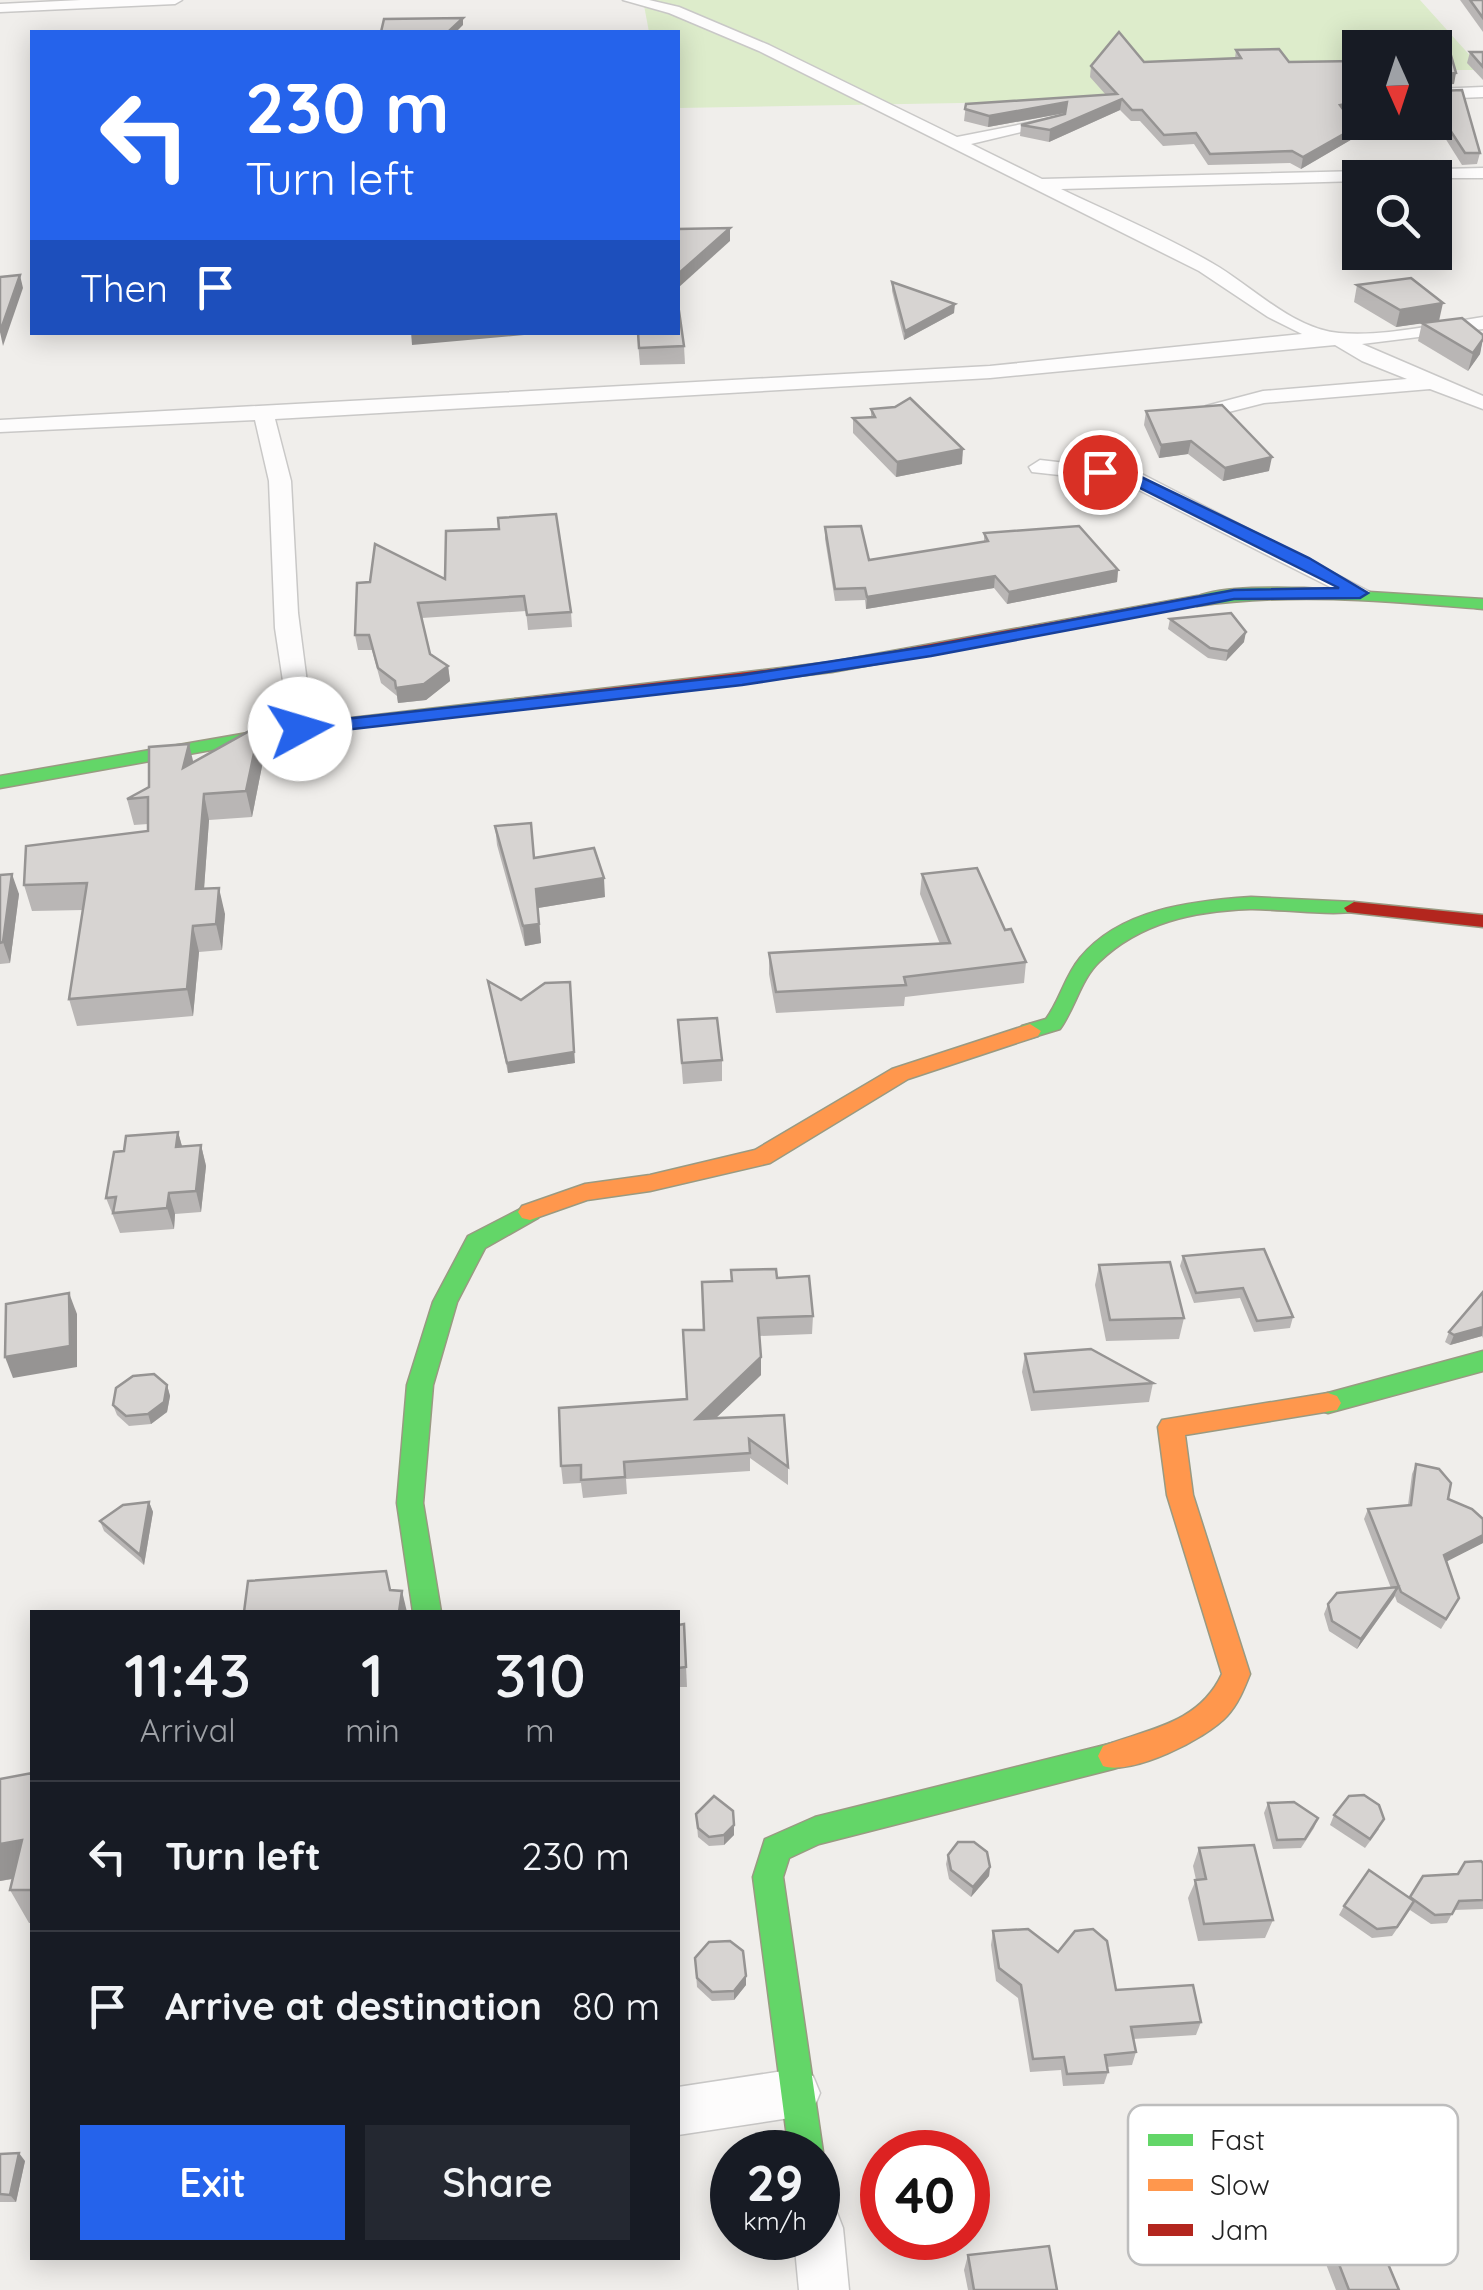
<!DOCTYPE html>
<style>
:root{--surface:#171b24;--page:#242831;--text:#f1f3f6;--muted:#9ea1a6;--line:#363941;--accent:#2563eb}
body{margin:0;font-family:Quicksand,sans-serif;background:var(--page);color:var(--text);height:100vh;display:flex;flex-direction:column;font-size:38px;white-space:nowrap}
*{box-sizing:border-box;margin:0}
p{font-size:32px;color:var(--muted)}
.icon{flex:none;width:55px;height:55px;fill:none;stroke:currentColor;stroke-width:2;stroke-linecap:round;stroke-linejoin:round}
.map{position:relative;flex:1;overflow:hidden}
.side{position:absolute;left:30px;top:1610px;width:650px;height:650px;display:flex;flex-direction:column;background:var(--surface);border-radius:0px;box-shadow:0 5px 25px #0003}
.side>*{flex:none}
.top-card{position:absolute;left:30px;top:30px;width:650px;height:305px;border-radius:0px;box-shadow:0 5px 25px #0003;background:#2563eb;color:#fff;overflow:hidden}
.needle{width:65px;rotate:177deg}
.tools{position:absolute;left:1342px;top:30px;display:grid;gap:20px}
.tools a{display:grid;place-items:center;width:110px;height:110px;border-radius:0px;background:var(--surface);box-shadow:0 5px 25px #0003;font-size:50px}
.speed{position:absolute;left:710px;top:2130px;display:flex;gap:20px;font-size:50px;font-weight:700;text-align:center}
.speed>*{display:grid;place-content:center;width:130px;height:130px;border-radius:50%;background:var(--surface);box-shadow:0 5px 25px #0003;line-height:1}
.speed small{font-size:25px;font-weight:400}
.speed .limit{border:15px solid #d22;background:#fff;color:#111}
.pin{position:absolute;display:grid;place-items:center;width:85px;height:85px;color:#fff;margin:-42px;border:5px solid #fff;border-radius:50%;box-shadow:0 2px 10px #0007}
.me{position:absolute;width:110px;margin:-55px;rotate:84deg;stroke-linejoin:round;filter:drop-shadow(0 0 8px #0008)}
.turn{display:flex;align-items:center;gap:35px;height:210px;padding:0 50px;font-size:45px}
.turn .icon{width:130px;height:130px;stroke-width:2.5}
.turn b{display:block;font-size:70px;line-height:85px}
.then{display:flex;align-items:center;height:95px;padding:0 50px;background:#0003;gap:20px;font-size:38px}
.eta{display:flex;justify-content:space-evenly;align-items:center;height:170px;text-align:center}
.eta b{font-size:60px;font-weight:600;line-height:70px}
.action{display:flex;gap:20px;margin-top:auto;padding:20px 50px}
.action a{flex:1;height:115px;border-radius:0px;background:var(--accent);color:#fff;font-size:40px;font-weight:600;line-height:115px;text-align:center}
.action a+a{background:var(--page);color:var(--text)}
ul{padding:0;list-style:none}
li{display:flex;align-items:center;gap:30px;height:150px;padding:0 50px;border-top:2px solid var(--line)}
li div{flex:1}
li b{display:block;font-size:38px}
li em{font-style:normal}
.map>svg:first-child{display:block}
.grass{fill:#ddeccb}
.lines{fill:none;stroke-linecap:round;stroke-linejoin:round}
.street-casing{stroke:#c9c8c7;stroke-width:3}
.fast-casing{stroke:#999a82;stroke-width:3}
.slow-casing{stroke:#999a82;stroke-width:3}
.jam-casing{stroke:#999a82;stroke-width:3}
.street{fill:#fdfcfc;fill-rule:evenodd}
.fast{fill:#63d668;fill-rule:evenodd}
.slow{fill:#ff974d;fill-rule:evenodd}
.jam{fill:#b3261e;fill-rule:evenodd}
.wall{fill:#b9b6b5}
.shaded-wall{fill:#969493}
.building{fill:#d7d4d2;stroke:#969493;stroke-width:2.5}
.route{fill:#2563eb;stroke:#184099;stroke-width:2.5}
.key{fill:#fff;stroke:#bdbdbd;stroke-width:2.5}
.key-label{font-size:28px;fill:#222}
</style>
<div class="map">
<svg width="1483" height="2290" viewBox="0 0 1483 2290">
<rect width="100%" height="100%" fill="#f0eeeb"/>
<!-- grass -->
<polygon class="grass" points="643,0 1420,0 1483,70 1435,70 1435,48 1360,48 1360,71 1239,98 678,108 678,32 649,32"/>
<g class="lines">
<defs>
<g id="street">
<polygon points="81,0 182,0 175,4 0,12 0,4"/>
<path d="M623 0H649L679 7 769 45 957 137 1063 116V122L971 144 1042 179 1483 168V178H1360V181L1061 189C1111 213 1164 235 1212 263 1251 285 1292 329 1339 333 1386 337 1437 324 1483 317V329L1362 344 1483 396V409L1430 389 1264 403 1213 416 1203 410 1206 406 1263 391 1407 379 1362 361 1335 345 990 378 275 419 291 481 298 613 313 729 300 737 291 734 275 628 269 481 255 420 0 432V420L990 366 1302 334 1268 317 1199 271 759 51 669 13Z"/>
<polygon points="1483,87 1483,97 1435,99 1435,89"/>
<polygon points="1040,460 1136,471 1372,593 1368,598 1352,598 1123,482 1032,472 1029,467"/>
<polygon points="796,2069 813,2076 820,2093 813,2110 796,2117 678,2135 678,2087"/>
<polygon points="818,2203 836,2210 843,2228 849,2290 799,2290 794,2238 818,2238"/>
</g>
<g id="fast">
<path d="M1304 588 1483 599V609C1387 601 1293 592 1197 606L1189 601C1211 585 1275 588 1304 588Z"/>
<polygon points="515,699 521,700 521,708 300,734 0,788 0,776 300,724"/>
<path d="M1251 897 1354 902 1364 908C1352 919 1273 908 1250 909 1195 911 1140 922 1099 962 1081 979 1075 1008 1060 1029L1030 1038 1019 1031 1022 1026 1046 1019C1060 1000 1065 976 1080 958 1120 909 1192 901 1251 897Z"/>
<polygon points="530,1204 538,1206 542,1212 538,1218 485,1248 457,1302 433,1385 423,1503 441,1612 413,1612 397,1503 407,1385 433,1302 468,1236"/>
<polygon points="1483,1351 1483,1371 1328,1413 1319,1410 1315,1403 1319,1396 1328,1393"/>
<polygon points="1113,1743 1123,1746 1128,1756 1123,1766 1113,1769 819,1844 789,1858 783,1877 823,2152 818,2164 818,2152 789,2152 753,1877 765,1839 815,1817"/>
</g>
<g id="slow">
<polygon points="1030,1024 1041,1031 1038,1036 908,1079 770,1163 650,1191 587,1200 530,1220 522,1218 518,1212 522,1206 585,1184 650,1175 755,1150 892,1069"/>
<path d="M1328 1393 1337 1396 1341 1403 1337 1410 1185 1435 1193 1495 1250 1674C1244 1689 1238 1704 1227 1716 1206 1739 1131 1776 1103 1766L1098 1756 1103 1746C1148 1729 1199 1724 1222 1674L1167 1495 1158 1427 1162 1420Z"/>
</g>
<g id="jam">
<polygon points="1197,596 1203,598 1203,604 832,672 515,709 506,704 515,699 832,662"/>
<polygon points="1354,902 1483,915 1483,927 1347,912 1344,908"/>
</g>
</defs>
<!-- street casing -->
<use href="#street" class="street-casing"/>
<!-- fast casing -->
<use href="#fast" class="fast-casing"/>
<!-- slow casing -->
<use href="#slow" class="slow-casing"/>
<!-- jam casing -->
<use href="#jam" class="jam-casing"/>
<!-- street -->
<use href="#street" class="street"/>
<!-- fast -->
<use href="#fast" class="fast"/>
<!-- slow -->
<use href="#slow" class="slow"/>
<!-- jam -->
<use href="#jam" class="jam"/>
</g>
<!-- wall -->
<g class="wall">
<polygon points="1460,0 1483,0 1483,32"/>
<polygon points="1236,50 1289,62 1347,115 1356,127 1354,138 1301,169 1290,163 1208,165 1194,144 1163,146 1140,121 1131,121 1120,110 1049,142 1020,136 1021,125 1065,113 988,127 964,121 966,104 1106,95 1090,77 1091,66 1235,58"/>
<polygon points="1470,52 1483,52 1483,80 1467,63"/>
<polygon points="1435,89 1480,153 1477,164 1462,165 1435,122"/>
<polygon points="892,282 954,313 904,340 892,291"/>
<polygon points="1357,285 1439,321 1483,335 1480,354 1468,371 1418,341 1422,323 1396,327 1354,302"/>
<polygon points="637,332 678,332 684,346 685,364 640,365"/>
<polygon points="871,409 962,464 896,477 853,433 853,418 871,417"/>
<polygon points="1146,411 1269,471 1223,481 1188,454 1159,458 1144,425"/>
<polygon points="825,527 869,560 984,542 984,533 1118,570 1117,582 1007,604 994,588 866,609 865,600 835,601 825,539"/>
<polygon points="446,531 571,612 572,627 528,630 526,611 422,618 430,654 448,666 450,681 426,700 398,703 397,696 381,683 372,650 358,650 355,635 445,579"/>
<polygon points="1170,619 1244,642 1226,661 1208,658 1168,629"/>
<polygon points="260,725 265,751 252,817 209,820 204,889 225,914 222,950 199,952 193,1016 77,1026 69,999 83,910 32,911 24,885 148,831 148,824 134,825 127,799"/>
<polygon points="495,826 534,858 605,897 538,908 541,943 525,946 497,845"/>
<polygon points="922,874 1005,930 1026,962 1024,983 905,997 904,1006 776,1013 769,974 769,953 940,944 920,894"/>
<polygon points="0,875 19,894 10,963 0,964"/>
<polygon points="488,981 575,1063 508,1073"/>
<polygon points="678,1020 722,1060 722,1081 683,1084"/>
<polygon points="178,1132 182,1147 201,1145 206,1166 201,1212 175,1214 174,1229 120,1233 106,1198 124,1151"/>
<polygon points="1264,1249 1293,1317 1290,1328 1254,1332 1240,1298 1194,1303 1180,1266 1183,1256"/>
<polygon points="1099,1265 1184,1318 1179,1339 1106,1341 1095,1285"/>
<polygon points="777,1278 813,1316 812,1334 759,1336 761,1375 716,1418 784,1415 788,1467 788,1485 750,1458 750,1471 626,1479 627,1494 583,1498 581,1483 563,1484 561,1466 687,1399 704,1330"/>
<polygon points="1483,1292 1483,1338 1482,1336 1450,1345 1445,1342 1449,1332"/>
<polygon points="1025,1354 1153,1383 1149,1402 1031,1411 1022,1372"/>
<polygon points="167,1385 170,1396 167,1412 151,1424 129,1426 117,1415 113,1405"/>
<polygon points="1416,1464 1448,1499 1483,1519 1483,1543 1446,1561 1454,1608 1441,1629 1397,1602 1395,1596 1357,1649 1329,1631 1324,1614 1328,1604 1391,1588 1364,1519 1368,1509 1408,1505 1412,1474"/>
<polygon points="149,1502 153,1512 144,1565 104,1531 100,1521"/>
<polygon points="684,1624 687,1687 678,1687 678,1625"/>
<polygon points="32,1773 32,1923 29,1923 10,1890 13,1879 0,1881"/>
<polygon points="1268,1803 1318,1818 1314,1828 1301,1848 1273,1849 1264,1813"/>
<polygon points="696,1814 734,1835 724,1845 709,1846 698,1837"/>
<polygon points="1334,1815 1379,1829 1365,1848 1330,1825"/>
<polygon points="1199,1848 1273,1920 1265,1938 1198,1941 1188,1898 1196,1880 1193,1866"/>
<polygon points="948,1855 990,1867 989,1876 971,1897 949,1879 946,1864"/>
<polygon points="1483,1863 1483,1909 1454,1910 1447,1923 1431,1924 1410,1910 1392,1936 1372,1938 1339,1915 1344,1906 1409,1898"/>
<polygon points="993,1931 1058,1952 1116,1990 1201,2022 1196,2035 1133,2039 1136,2052 1132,2065 1107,2067 1108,2072 1104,2084 1063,2086 1061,2070 1030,2072 1018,1998 996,1981 991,1945"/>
<polygon points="695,1958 746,1985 734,2000 712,2001 697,1987"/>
<polygon points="1280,2130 1349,2137 1397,2238 1388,2251 1383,2252 1399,2290 1336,2290 1324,2259 1282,2264 1260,2186 1268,2172 1281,2170 1273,2144"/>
<polygon points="0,2154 25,2161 16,2202 0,2202"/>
<polygon points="968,2255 1057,2290 968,2290 964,2270"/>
</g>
<!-- shaded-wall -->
<g class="shaded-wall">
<polygon points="463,18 463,25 456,32 448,32"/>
<polygon points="1456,73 1454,84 1435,86 1435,75"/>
<polygon points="1122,99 1120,110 1049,142 1050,130"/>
<polygon points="1360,101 1360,111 1338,117 1340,105"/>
<polygon points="1067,102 1065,113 988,127 989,116"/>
<polygon points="1356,127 1354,138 1301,169 1303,157"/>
<polygon points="730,228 730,241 678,288 678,274"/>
<polygon points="20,275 23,288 3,346 0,332"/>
<polygon points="1443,303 1439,321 1396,327 1400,310"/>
<polygon points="955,304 954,313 904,340 905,331"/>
<polygon points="411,332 524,332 524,335 412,345"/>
<polygon points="1483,339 1480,354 1468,371 1473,353"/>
<polygon points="1191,441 1188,454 1159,458 1161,445"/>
<polygon points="963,449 962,464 896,477 897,462"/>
<polygon points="1272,457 1269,471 1223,481 1225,468"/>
<polygon points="1118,570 1117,582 1007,604 1009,592"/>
<polygon points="995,576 994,588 866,609 867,597"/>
<polygon points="1246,632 1244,642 1226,661 1228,651"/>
<polygon points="448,666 450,681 426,700 398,703 396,688"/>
<polygon points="260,725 265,751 252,817 246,791"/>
<polygon points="189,744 195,769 183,768"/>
<polygon points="204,794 209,820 202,916 196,889"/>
<polygon points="12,874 19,894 10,963 3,942"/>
<polygon points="604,878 605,897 538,908 541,943 525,946 523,926 536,889"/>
<polygon points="219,888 225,914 222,950 216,924"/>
<polygon points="193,926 199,952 193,1016 187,989"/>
<polygon points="570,982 575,1063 508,1073 507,1063"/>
<polygon points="178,1132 184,1153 176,1147"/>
<polygon points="201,1145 206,1166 201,1212 196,1191"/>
<polygon points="169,1193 175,1214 174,1229 167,1208"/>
<polygon points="69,1293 77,1314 77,1367 13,1378 5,1357"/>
<polygon points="1483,1327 1482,1336 1450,1345 1454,1335"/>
<polygon points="761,1357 761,1375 696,1437 696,1419"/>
<polygon points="167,1385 170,1396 167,1412 151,1424 148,1414"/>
<polygon points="149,1502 153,1512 144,1565 140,1555"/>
<polygon points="1483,1535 1483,1543 1440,1565 1444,1555"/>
<polygon points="1398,1587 1394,1597 1357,1649 1361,1639"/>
<polygon points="402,1591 407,1612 399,1612"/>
<polygon points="734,1825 734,1835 724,1845 724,1835"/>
<polygon points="22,1840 32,1875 0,1881 0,1844"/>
<polygon points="990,1867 989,1876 971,1897 973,1887"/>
<polygon points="746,1976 746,1985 734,2000 734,1991"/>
<polygon points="19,2153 25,2161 16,2202 10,2195"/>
</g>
<!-- building -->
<g class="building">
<polygon points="1470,0 1483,0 1483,18"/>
<polygon points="463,18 448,32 381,32 384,19"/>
<polygon points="1119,32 1144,62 1241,58 1236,50 1279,49 1289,62 1357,61 1360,60 1360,101 1340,105 1356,127 1303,157 1292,151 1210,154 1196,133 1164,135 1142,110 1132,110 1122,99 1050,130 1021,125 1065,114 1067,102 989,116 965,109 966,104 1117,94 1091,66"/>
<polygon points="1435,52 1450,52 1456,73 1435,75"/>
<polygon points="1470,52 1483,52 1483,67"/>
<polygon points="1435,89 1438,91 1462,90 1480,153 1465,153 1435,107"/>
<polygon points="730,228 678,274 678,229"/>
<polygon points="20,275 0,332 0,277"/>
<polygon points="1411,278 1443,303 1400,310 1357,285"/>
<polygon points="892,282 955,304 905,331"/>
<polygon points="678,311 679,311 684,346 639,348 638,332 678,332"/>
<polygon points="1462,318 1483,335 1483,339 1473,353 1422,323"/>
<polygon points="910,398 963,449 897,462 853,418 875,417 871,409 895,407"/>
<polygon points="1222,405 1272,457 1225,468 1191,441 1161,445 1146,411"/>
<polygon points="556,514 571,612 527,615 524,596 418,603 430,654 448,666 424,684 396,688 395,681 378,668 369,635 355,635 357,583 370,582 375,544 445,579 446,531 499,529 498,518"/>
<polygon points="861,526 869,560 988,541 984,533 1079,526 1118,570 1009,592 995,576 867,597 865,588 835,589 825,527"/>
<polygon points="1231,613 1246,632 1228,651 1210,648 1170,619"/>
<polygon points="260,725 246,791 204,794 196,889 219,888 216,924 193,926 187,989 69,999 87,883 24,885 26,846 148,831 148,797 127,799 149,787 149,747 189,744 183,768"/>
<polygon points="531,823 534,858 594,848 604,878 536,889 539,924 523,926 495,826"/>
<polygon points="977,868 1005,930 1011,929 1026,962 904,977 906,985 776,992 769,953 950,943 922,874"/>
<polygon points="12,874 3,942 0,943 0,875"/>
<polygon points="488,981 521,1000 545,983 570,982 574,1052 507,1063"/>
<polygon points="717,1018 722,1060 682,1063 678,1020"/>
<polygon points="178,1132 176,1147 201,1145 196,1191 169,1193 167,1208 113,1213 116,1197 106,1198 114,1152 124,1151 126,1136"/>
<polygon points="1264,1249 1293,1317 1257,1321 1243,1288 1196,1293 1183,1256"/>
<polygon points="1170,1262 1184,1318 1110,1320 1099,1265"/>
<polygon points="776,1269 777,1278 809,1276 813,1316 758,1318 761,1357 696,1419 784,1415 788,1467 749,1439 750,1453 624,1462 625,1477 581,1480 581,1465 561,1466 559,1408 687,1399 683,1330 704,1330 702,1282 732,1281 731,1270"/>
<polygon points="1483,1292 1483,1327 1454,1335 1449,1332"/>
<polygon points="69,1293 70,1346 5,1357 6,1304"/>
<polygon points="1091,1349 1153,1383 1034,1392 1025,1354"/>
<polygon points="154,1374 167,1385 164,1402 148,1414 126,1416 113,1405 116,1388 133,1376"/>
<polygon points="1416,1464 1439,1469 1451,1483 1448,1499 1472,1509 1483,1519 1483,1535 1444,1555 1459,1598 1446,1619 1401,1592 1368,1509 1411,1505"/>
<polygon points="149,1502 140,1555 100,1521 123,1505"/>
<polygon points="386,1571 390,1590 402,1591 399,1612 244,1612 248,1581"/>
<polygon points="1398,1587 1361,1639 1332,1621 1328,1604 1337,1593"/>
<polygon points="684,1624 686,1667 678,1668 678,1625"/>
<polygon points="32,1773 32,1890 10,1890 22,1840 0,1844 0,1779"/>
<polygon points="1364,1795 1379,1805 1384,1819 1370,1839 1334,1815 1349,1796"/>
<polygon points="714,1796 733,1811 734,1825 724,1835 709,1837 698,1828 696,1814"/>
<polygon points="1294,1802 1318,1818 1305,1839 1277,1840 1268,1803"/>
<polygon points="958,1842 974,1842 987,1852 990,1867 973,1887 951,1870 948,1855"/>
<polygon points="1254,1845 1273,1920 1204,1924 1195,1880 1206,1879 1199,1848"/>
<polygon points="1481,1861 1483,1863 1483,1900 1459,1901 1452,1914 1435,1915 1410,1897 1423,1876 1458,1874 1465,1862"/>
<polygon points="1369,1870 1414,1901 1397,1927 1377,1929 1344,1906"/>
<polygon points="1028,1929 1058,1952 1075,1931 1093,1929 1107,1941 1116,1990 1193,1985 1201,2022 1131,2027 1136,2052 1105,2055 1108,2072 1067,2074 1064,2057 1033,2059 1021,1985 999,1968 993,1931"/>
<polygon points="730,1941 743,1951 746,1976 734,1991 712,1992 697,1978 695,1958 709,1942"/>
<polygon points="1345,2123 1349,2137 1366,2135 1397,2238 1378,2240 1399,2290 1349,2290 1332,2246 1290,2251 1268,2172 1292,2169 1280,2130"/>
<polygon points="19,2153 10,2195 0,2194 0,2154"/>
<polygon points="1049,2246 1057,2290 974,2290 968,2255"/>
</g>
<!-- route -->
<polygon class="route" points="1100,467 1133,473 1309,558 1368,593 1360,598 1234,599 931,656 742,685 300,735 291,729 300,724 742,675 931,646 1234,590 1339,588 1124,480 1095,475 1093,472"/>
<!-- legend -->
<rect x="1128" y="2105" width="330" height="160" rx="15" class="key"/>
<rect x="1148" y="2134" width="45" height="12" fill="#63d668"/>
<rect x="1148" y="2179" width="45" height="12" fill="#ff974d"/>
<rect x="1148" y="2224" width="45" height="12" fill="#b3261e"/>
<g class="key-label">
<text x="1210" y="2150">Fast</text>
<text x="1210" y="2195">Slow</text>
<text x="1210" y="2240">Jam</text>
</g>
</svg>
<div class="tools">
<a><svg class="needle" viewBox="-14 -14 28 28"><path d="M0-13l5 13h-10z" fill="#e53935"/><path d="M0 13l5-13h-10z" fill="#9ea1a6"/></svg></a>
<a><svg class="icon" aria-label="search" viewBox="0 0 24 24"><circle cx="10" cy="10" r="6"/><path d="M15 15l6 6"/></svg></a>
</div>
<div class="speed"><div>29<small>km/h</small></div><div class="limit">40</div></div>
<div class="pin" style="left:1100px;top:472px;background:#d93025"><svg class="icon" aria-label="arrive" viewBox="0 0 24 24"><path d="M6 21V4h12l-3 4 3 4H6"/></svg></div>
<svg class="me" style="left:300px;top:729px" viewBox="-20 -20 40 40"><circle r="19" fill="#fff"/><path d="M0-13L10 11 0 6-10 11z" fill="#2563eb"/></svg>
<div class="top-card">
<div class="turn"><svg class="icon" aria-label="left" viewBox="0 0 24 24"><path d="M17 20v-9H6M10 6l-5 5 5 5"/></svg><div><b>230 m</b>Turn left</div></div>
<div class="then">Then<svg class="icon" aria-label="arrive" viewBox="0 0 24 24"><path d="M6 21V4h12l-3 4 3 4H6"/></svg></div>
</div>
<section class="side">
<div class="eta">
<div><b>11:43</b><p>Arrival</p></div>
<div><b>1</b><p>min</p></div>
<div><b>310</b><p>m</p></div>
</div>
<ul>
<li><svg class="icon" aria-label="left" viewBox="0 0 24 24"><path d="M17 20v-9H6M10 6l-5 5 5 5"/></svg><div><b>Turn left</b></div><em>230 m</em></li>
<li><svg class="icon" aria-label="arrive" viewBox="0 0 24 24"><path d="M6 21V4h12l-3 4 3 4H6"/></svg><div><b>Arrive at destination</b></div><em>80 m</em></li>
</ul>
<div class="action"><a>Exit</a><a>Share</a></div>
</section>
</div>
